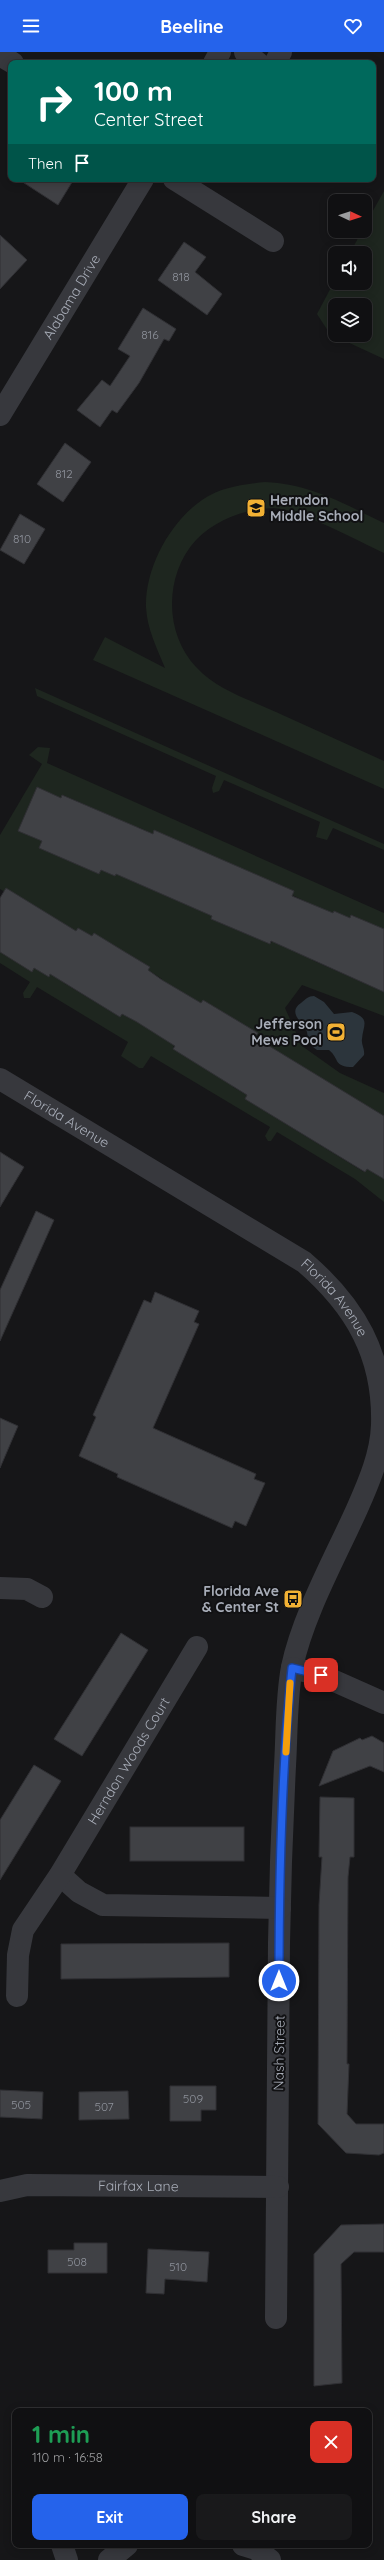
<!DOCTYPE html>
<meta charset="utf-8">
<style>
:root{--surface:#101012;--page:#19191b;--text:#f1f3f6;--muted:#9c9d9f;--line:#303032;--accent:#2563eb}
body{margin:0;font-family:Quicksand,sans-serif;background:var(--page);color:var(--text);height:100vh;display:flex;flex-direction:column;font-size:15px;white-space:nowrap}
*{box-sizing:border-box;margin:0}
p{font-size:13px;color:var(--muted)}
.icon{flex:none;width:22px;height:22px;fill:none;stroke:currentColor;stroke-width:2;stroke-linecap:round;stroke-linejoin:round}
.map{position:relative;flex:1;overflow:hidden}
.side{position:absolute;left:12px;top:2356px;width:360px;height:140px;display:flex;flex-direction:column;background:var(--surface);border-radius:8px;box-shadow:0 2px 10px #0003,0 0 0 1px var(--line)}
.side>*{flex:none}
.guide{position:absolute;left:8px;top:8px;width:368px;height:122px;border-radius:8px;box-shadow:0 2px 10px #0003,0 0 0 1px var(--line);background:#00695c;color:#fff;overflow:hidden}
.needle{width:26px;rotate:94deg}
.buttons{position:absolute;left:328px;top:142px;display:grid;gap:8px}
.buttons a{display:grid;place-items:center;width:44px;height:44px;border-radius:8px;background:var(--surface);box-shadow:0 2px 10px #0003,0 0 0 1px var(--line);font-size:20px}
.pin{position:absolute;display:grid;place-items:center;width:34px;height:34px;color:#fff;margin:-17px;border-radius:8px;box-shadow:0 2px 6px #0006}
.me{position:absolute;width:44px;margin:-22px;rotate:0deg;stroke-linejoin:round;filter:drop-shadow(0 0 3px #0008)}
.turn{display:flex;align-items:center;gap:14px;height:84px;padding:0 20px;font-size:18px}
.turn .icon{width:52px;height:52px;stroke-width:2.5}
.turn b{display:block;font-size:28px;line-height:34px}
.then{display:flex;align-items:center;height:38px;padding:0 20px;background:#0003;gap:8px;font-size:15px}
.round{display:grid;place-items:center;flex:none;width:42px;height:42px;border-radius:8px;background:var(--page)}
.summary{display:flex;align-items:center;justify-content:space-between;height:68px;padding:0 20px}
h1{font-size:24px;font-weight:800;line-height:30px;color:#1e9e55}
.button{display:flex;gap:8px;margin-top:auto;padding:8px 20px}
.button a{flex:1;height:46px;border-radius:8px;background:var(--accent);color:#fff;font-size:16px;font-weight:800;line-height:46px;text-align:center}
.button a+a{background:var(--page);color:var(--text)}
header{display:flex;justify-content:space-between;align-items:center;height:52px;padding:0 20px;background:var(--accent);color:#fff;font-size:18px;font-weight:800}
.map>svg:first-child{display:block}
.green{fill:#1e261f;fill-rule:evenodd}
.water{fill:#2c353c}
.building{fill:#404145;stroke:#303034}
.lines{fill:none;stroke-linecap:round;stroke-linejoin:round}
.minor{stroke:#37383d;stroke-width:22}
.route-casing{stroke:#184099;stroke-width:10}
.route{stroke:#2563eb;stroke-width:7}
.slow{stroke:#f59e0b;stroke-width:7}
.labels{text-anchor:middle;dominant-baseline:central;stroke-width:4;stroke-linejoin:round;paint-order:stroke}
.number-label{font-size:12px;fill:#8e929b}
.street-label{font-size:14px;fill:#a8adb8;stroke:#111113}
.poi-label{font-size:14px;font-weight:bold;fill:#a8adb8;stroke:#111113;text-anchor:end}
</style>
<header><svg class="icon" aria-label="menu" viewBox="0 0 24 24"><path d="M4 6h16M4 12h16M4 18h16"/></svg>Beeline<svg class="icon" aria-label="heart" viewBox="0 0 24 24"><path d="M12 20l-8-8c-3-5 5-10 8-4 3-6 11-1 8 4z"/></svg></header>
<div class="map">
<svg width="384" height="2508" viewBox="0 0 384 2508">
<rect width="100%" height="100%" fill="#161618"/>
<!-- green -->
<g class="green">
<path d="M384 139V307L330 282 317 262 335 228V231H365V201H350L362 179H365V173ZM335 253H365V283H335Z"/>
<path d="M265 430C311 432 344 452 384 471V501C360 490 295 455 272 456 245 457 215 468 196 488 164 523 164 581 196 615 217 638 248 647 276 660 312 676 348 693 384 709V737L93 608 105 585 165 616C157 596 147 577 146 555 145 516 170 470 202 448 220 435 244 432 265 430Z"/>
<polygon points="35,636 384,792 384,798 333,776 327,788 316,785 320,770 224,728 219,739 213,741 212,736 216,724 37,644"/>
<path d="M38 695 50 696 47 711 384 861V878L352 863 350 866 334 859 312 908 384 940V964L302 933 285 956 302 994 340 1021 384 1041V1064L259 993 261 988 255 985 257 981 203 948 201 951 187 943 173 997 236 1031 233 1035 247 1043 245 1047 364 1120 367 1117 382 1126 384 1122V1150L355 1127 277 1080 271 1089H268L265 1084 270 1075 151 1004 143 1016H139L121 1004 128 990 37 935 30 946H24L23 941 30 930 0 911V900L32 920 34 916 49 925 52 919 64 931 120 965 122 962 137 970 162 927 148 918 150 915 94 882 92 884 78 876 74 882 0 837V783L42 712 29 703ZM37 735 61 746 63 743 122 769 136 779 138 775 153 782 154 779 307 850 270 892 211 867 212 864 132 829 133 827 117 820 115 824 101 818 99 822 39 796 42 789 18 779Z"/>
</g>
<!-- water -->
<path class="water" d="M314 944 324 950 334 962 352 960C371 967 363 973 362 987 361 992 365 997 364 1003L353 1015C333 1015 340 1007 329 998H317L309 992C307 988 308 984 307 980 305 972 286 961 301 951 306 947 308 944 314 944Z"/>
<!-- building -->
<g class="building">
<polygon points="18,127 74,127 58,153"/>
<polygon points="0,183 27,208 0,237"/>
<polygon points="184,190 206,205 195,220 222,242 207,263 158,228"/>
<polygon points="143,256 176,277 169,289 164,287 139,331 117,361 112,358 100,375 77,358 102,328 110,334 130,304 118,297"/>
<polygon points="65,391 91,410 63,450 37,432"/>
<polygon points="20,462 45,477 24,512 0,498"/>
<polygon points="37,735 61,746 62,743 153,782 154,778 294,839 292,844 333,861 334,859 350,866 351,863 384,877 384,940 271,889 270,892 211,867 212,864 116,822 115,824 101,818 99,822 39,796 42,789 18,779"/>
<polygon points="6,836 76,879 78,876 92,884 94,881 125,900 150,915 148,918 162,928 201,951 203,948 258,981 255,985 261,989 384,1064 384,1127 367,1117 365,1120 245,1047 247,1043 173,997 175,994 137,970 122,962 120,965 50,922 49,925 34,916 32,920 0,900 0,846"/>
<polygon points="0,1100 24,1115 0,1155"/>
<polygon points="36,1159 54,1168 0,1289 0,1238"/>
<polygon points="155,1240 199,1259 194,1270 199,1272 153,1376 256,1422 254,1427 265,1431 246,1474 235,1469 232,1476 117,1425 118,1422 79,1404 96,1365 93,1363 144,1248 151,1251"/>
<polygon points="0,1366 18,1374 0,1416"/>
<polygon points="121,1581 148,1598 82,1704 54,1687"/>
<polygon points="372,1684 384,1691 384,1720 370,1714 319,1734 333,1699 360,1686 362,1688"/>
<polygon points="34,1713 61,1729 0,1828 0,1768"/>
<polygon points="320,1745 354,1746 354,1805 350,1805 348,1825 347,2012 349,2012 347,2062 356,2072 384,2072 384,2101 379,2103 346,2101 318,2072 319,1853 322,1805 319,1805"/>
<rect x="130" y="1775" width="114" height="34"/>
<polygon points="229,1891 229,1925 61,1927 61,1892"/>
<polygon points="170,2034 216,2034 216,2058 201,2058 201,2069 170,2069"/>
<polygon points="0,2038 43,2040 42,2067 0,2065"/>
<polygon points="128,2039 129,2067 79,2068 79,2040"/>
<polygon points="384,2172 384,2200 354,2200 341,2212 342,2331 314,2334 314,2202 341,2173"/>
<polygon points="74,2191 107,2191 107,2221 48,2221 48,2198 74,2198"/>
<polygon points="148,2197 209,2200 207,2230 165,2227 164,2242 146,2241"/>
</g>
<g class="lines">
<!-- minor -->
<g class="minor">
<polyline points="245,0 258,11"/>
<polyline points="0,3 13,11"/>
<polyline points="214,11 220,0"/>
<polyline points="275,11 281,0"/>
<polyline points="174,127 273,189"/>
<path id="s1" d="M0 363 143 127"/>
<path id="s2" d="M0 1027 304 1210C355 1254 384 1303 382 1373 381 1402 369 1430 357 1457 335 1506 303 1563 292 1615 286 1647 287 1681 285 1714 282 1773 280 1832 279 1891 279 2016 278 2141 276 2266"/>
<polyline points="0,1536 27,1537 42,1545"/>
<polyline points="292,1616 321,1623 384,1651"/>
<polyline points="60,1823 79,1840 103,1853 280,1856"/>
<path id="s3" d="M17 1944 18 1903 23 1878 60 1823 197 1595"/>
<path id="s4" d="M0 2139 27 2133 278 2135"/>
<polyline points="62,2493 67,2508"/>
<polyline points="243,2493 256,2497 270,2508"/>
<polyline points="109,2508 127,2493"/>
</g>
</g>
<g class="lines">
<defs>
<path id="route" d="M279 1929C279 1825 281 1720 292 1616L321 1623"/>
</defs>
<!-- route casing -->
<use href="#route" class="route-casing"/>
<!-- route -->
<use href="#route" class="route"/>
<!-- slow -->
<polyline class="slow" points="286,1700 290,1631"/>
</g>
<!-- icons -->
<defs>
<symbol id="school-square" viewBox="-11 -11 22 22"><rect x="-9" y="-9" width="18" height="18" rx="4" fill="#f2b134" stroke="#111113"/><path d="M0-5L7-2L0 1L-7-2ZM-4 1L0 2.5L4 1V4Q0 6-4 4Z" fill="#111"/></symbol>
<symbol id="stadium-square" viewBox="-11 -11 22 22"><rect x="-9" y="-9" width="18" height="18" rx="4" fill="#f2b134" stroke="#111113"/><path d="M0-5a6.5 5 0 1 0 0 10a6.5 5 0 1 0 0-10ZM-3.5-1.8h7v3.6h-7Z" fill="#111"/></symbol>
<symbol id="bus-square" viewBox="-11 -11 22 22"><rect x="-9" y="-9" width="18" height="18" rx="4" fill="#f2b134" stroke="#111113"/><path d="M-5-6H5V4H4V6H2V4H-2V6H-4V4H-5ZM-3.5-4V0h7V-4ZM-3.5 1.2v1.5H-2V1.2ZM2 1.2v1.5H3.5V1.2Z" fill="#111"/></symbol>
</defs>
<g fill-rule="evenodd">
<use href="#school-square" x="245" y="445" width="22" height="22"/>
<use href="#stadium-square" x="325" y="969" width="22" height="22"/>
<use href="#bus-square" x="282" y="1536" width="22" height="22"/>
</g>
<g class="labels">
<!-- number labels -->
<g class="number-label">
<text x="181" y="224">818</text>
<text x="150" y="282">816</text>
<text x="64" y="421">812</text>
<text x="22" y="486">810</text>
<text x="193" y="2046">509</text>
<text x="21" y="2052">505</text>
<text x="104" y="2054">507</text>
<text x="77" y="2209">508</text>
<text x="178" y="2214">510</text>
</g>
<!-- street labels -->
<g class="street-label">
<text stroke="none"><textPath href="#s1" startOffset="138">Alabama Drive</textPath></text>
<text stroke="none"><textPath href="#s2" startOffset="78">Florida Avenue</textPath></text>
<text stroke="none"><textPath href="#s2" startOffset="402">Florida Avenue</textPath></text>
<text stroke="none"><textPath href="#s3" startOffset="266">Herndon Woods Court</textPath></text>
<text transform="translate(279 2001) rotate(-89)">Nash Street</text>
<text stroke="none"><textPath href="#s4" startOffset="139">Fairfax Lane</textPath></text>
</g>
<!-- poi labels -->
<g class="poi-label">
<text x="270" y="448" text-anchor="start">Herndon<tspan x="270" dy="16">Middle School</tspan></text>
<text x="322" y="972">Jefferson<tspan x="322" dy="16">Mews Pool</tspan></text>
<text x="279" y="1539">Florida Ave<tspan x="279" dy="16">&amp; Center St</tspan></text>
</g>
</g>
</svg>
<div class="buttons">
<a><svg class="needle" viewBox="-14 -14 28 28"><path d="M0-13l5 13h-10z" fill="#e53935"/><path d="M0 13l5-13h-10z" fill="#9c9d9f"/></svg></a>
<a><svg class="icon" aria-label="sound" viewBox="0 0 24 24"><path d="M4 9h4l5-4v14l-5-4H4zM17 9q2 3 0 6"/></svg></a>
<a><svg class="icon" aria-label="layers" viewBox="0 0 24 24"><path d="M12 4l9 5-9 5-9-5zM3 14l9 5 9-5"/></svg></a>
</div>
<div class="pin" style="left:321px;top:1623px;background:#d93025"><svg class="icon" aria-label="arrive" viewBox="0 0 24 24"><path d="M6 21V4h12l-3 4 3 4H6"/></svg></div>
<svg class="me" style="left:279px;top:1929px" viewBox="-20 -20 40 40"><circle r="17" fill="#2563eb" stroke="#fff" stroke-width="3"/><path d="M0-11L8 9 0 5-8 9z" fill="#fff"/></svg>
<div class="guide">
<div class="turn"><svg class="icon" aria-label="right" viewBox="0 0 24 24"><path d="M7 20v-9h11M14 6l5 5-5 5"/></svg><div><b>100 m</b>Center Street</div></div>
<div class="then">Then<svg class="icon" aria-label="arrive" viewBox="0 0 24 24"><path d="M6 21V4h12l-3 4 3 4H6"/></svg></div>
</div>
<section class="side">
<div class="summary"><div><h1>1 min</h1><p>110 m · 16:58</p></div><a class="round" style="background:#d93025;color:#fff"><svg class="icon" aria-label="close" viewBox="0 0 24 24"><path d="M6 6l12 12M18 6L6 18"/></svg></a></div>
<div class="button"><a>Exit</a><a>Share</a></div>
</section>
</div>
